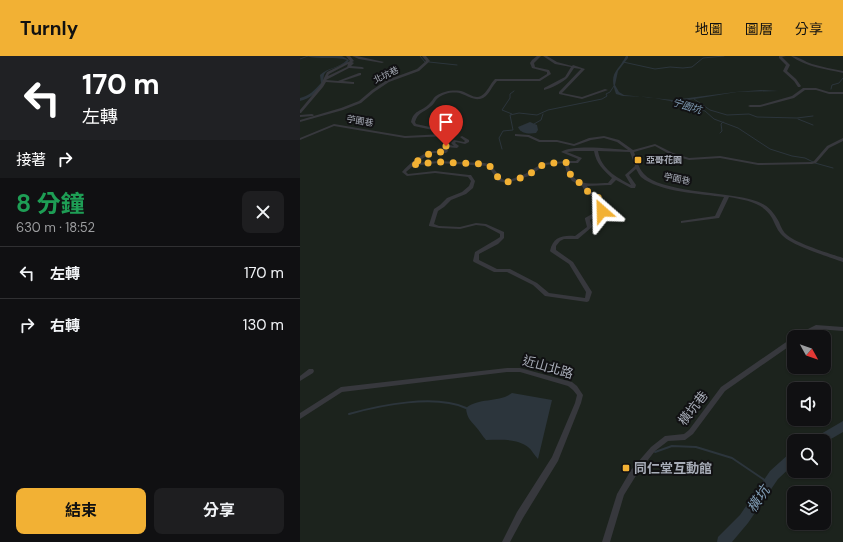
<!DOCTYPE html>
<html lang="zh-TW">
<meta charset="utf-8">
<style>
:root{--surface:#101012;--page:#1e1e20;--text:#f1f3f6;--muted:#9c9d9f;--line:#303032;--accent:#f2b134}
body{margin:0;font-family:"DM Sans","Noto Sans TC",sans-serif;background:var(--page);color:var(--text);height:100vh;display:flex;flex-direction:column;font-size:15px;white-space:nowrap}
*{box-sizing:border-box;margin:0}
p{font-size:13px;color:var(--muted)}
.icon{flex:none;width:22px;height:22px;fill:none;stroke:currentColor;stroke-width:2;stroke-linecap:round;stroke-linejoin:round}
.map{position:relative;flex:1;overflow:hidden}
.drawer{display:flex;flex-direction:column;background:var(--surface);width:300px}
.drawer>*{flex:none}
.top-card{background:#202124;color:#fff;overflow:hidden}
.needle{width:26px;rotate:130deg}
.tools{position:absolute;left:487px;top:274px;display:grid;gap:8px}
.tools a{display:grid;place-items:center;width:44px;height:44px;border-radius:8px;background:var(--surface);box-shadow:0 1px 3px #0004,0 0 0 1px var(--line);font-size:20px}
.pin{position:absolute;display:grid;place-items:center;width:34px;height:34px;color:#fff;margin:-41px -17px;border-radius:50% 50% 50% 0;rotate:-45deg;box-shadow:0 0 4px #0007}
.pin .icon{rotate:45deg}
.me{position:absolute;width:44px;margin:-22px;rotate:335deg;stroke-linejoin:round;filter:drop-shadow(0 0 3px #0008)}
.turn{display:flex;align-items:center;gap:14px;height:84px;padding:0 16px;font-size:18px}
.turn .icon{width:52px;height:52px;stroke-width:2.5}
.turn b{display:block;font-size:28px;line-height:34px}
.then{display:flex;align-items:center;height:38px;padding:0 16px;background:#0003;gap:8px;font-size:15px}
.round{display:grid;place-items:center;flex:none;width:42px;height:42px;border-radius:8px;background:var(--page)}
.summary{display:flex;align-items:center;justify-content:space-between;height:68px;padding:0 16px}
h1{font-size:24px;font-weight:700;line-height:30px;color:#1e9e55}
.action{display:flex;gap:8px;margin-top:auto;padding:8px 16px}
.action a{flex:1;height:46px;border-radius:8px;background:var(--accent);color:#111;font-size:16px;font-weight:700;line-height:46px;text-align:center}
.action a+a{background:var(--page);color:var(--text)}
ul{padding:0;list-style:none}
li{display:flex;align-items:center;gap:12px;height:52px;padding:0 16px;border-top:1px solid var(--line)}
li div{flex:1}
li b{display:block;font-size:15px}
li em{font-style:normal}
header{display:flex;align-items:center;gap:24px;box-sizing:border-box;height:56px;padding:0 20px;background:var(--accent);color:#111}
header strong{font-size:19px}
nav{display:flex;gap:22px;margin-inline-start:auto;font-size:14px}
main{display:flex;flex:1;min-height:0}
.map>svg:first-child{display:block}
.green{fill:#1c231d;fill-rule:evenodd}
.water{fill:#2c353c}
.lines{fill:none;stroke-linecap:round;stroke-linejoin:round}
.stream-far1{stroke:#2c353c;stroke-width:1}
.stream{stroke:#2c353c;stroke-width:2}
.river{fill:#2c353c;fill-rule:evenodd}
.minor{fill:#37383d;fill-rule:evenodd}
.route{stroke:#f2b134;stroke-width:7;stroke-dasharray:0 12.6}
.poi-dot{fill:#f2b134;stroke:#111113;stroke-width:1.5}
.labels{text-anchor:middle;dominant-baseline:central;stroke-width:4;stroke-linejoin:round;paint-order:stroke}
.far-street-label{font-size:9px;fill:#a8adb8;stroke:#111113}
.far-poi-label{font-size:9px;font-weight:bold;fill:#a8adb8;stroke:#111113;text-anchor:start}
.far-water-label{font-size:10px;font-style:italic;fill:#7f9bb3;stroke:#111113}
.near-street-label{font-size:13px;fill:#a8adb8;stroke:#111113}
.near-poi-label{font-size:13px;font-weight:bold;fill:#a8adb8;stroke:#111113;text-anchor:start}
.near-water-label{font-size:14px;font-style:italic;fill:#7f9bb3;stroke:#111113}
</style>
<header>
<strong>Turnly</strong>
<nav><a>地圖</a><a>圖層</a><a>分享</a></nav>
</header>
<main>
<section class="drawer">
<div class="top-card">
<div class="turn"><svg class="icon" aria-label="left" viewBox="0 0 24 24"><path d="M17 20v-9H6M10 6l-5 5 5 5"/></svg><div><b>170 m</b>左轉</div></div>
<div class="then">接著<svg class="icon" aria-label="right" viewBox="0 0 24 24"><path d="M7 20v-9h11M14 6l5 5-5 5"/></svg></div>
</div>
<div class="summary"><div><h1>8 分鐘</h1><p>630 m · 18:52</p></div><a class="round"><svg class="icon" aria-label="close" viewBox="0 0 24 24"><path d="M6 6l12 12M18 6L6 18"/></svg></a></div>
<ul>
<li><svg class="icon" aria-label="left" viewBox="0 0 24 24"><path d="M17 20v-9H6M10 6l-5 5 5 5"/></svg><div><b>左轉</b></div><em>170 m</em></li>
<li><svg class="icon" aria-label="right" viewBox="0 0 24 24"><path d="M7 20v-9h11M14 6l5 5-5 5"/></svg><div><b>右轉</b></div><em>130 m</em></li>
</ul>
<div class="action"><a>結束</a><a>分享</a></div>
</section>
<div class="map">
<svg width="543" height="486" viewBox="0 0 543 486">
<rect width="100%" height="100%" fill="#161618"/>
<!-- green -->
<path class="green" d="M0 0H543V486H0ZM494 281H524V311H494ZM494 333H524V363H494ZM494 385H524V415H494ZM494 437H524V467H494Z"/>
<!-- water -->
<g class="water">
<path d="M6 0H42L49 4 47 7C41 10 32 12 26 16 23 19 24 21 23 25 21 35 9 43 0 45V42C9 40 15 34 21 27L20 19C27 12 39 12 47 4 35 0 19 4 6 0Z"/>
<path d="M326 0H328V2L318 15 315 29 319 36 324 39 373 44 435 36 461 34 479 35 437 36 376 46 348 41 323 40 316 38C308 16 318 16 326 0Z"/>
<path d="M230 66 237 69 238 74 236 77C229 78 221 78 218 71Z"/>
<path d="M212 337 252 344 238 403C234 399 232 394 228 391 217 382 199 384 186 384 182 380 180 375 176 371 170 364 167 362 166 352 179 341 199 347 212 337Z"/>
</g>
<g class="lines">
<!-- stream-far1 -->
<g class="stream-far1">
<polyline points="120,0 125,6"/>
<polyline points="0,3 8,0"/>
<polyline points="129,6 157,9"/>
<polyline points="323,6 355,13 370,11 383,12 392,11 403,2 424,0"/>
<polyline points="531,33 532,29 539,27 543,22"/>
<polyline points="394,43 410,54 427,59 449,58 457,61 497,62 513,60"/>
<polyline points="371,45 405,55 414,63 438,72 470,93 492,100 505,102 515,107 533,112"/>
<polyline points="212,58 202,54 210,42 210,38 214,35"/>
<polyline points="498,63 513,69"/>
<polyline points="234,68 241,64 243,58"/>
<polyline points="420,77 422,75 421,68 423,66"/>
<polyline points="202,93 199,82 203,75 213,74 210,59 219,57 237,59 248,54 302,43 307,40 306,38 310,36 314,30"/>
</g>
<!-- stream -->
<g class="stream">
<path d="M49 358C81 349 135 338 166 352"/>
<polyline points="355,396 372,390 396,391 432,402 469,427"/>
</g>
<!-- river -->
<g class="river">
<polygon points="543,365 543,376 524,387 524,385 512,385 514,382"/>
<polygon points="494,396 494,408 478,423 448,467 432,486 417,486 418,481 440,459 470,415 490,397"/>
</g>
<!-- minor -->
<g class="minor">
<path d="M46 0H50L54 5 52 6 54 7 51 10 62 11 64 12 63 13 49 12 26 24 38 25 59 17H61V19L43 25 53 26H54V28L26 26 23 31 1 57H0V54L20 30 27 16 50 5ZM48 8 47 11 28 20 29 18Z"/>
<polygon points="52,0 57,0 84,6 82,7 59,3"/>
<polygon points="122,0 126,0 130,5 119,15 89,26 74,36 61,47 43,54 0,66 0,64 41,52 59,45 72,34 87,24 117,13 126,5"/>
<path d="M237 0H241L234 7 235 11 249 14 251 18 240 25H197C191 31 189 41 180 43 173 44 168 40 162 38 155 35 144 37 138 42 135 44 134 49 130 51 123 57 118 56 115 66L116 68 144 74 148 78V80L105 82 34 70 0 84V82L34 68 105 80 144 78 142 76 114 70 111 66C114 54 120 56 128 49 132 46 133 42 136 40 143 35 156 33 164 36 169 38 175 43 181 40 187 37 190 28 195 23H239L247 18V16L232 12 230 7 232 4Z"/>
<path d="M243 0H247L257 6 272 10 273 9 285 13 262 37 282 41 305 33 308 34 282 43 259 38V36L281 13 274 12C272 15 270 18 268 21 264 26 250 33 244 34V32L265 21 271 11 255 8Z"/>
<polygon points="479,0 486,0 482,1 490,9 487,15 496,23 501,30 500,31 498,31 494,25 484,16 483,15 486,9 479,2"/>
<path d="M491 0C498 0 505 6 512 8 522 11 533 13 543 15V17C526 13 506 11 491 0Z"/>
<polygon points="503,32 516,32 529,36 543,36 543,38 529,38 516,34 505,34 494,42 460,51 450,51 448,50 450,49 460,49 492,40"/>
<polygon points="12,58 14,59 13,60 0,61 0,59"/>
<path d="M215 78 229 79 240 84H257L274 88 289 82 304 80 319 84 333 94 355 88 373 97 389 102 420 100 458 107 512 106 514 105 527 90 543 82V85L529 92 516 107 512 108 458 109 420 102 389 104 371 99 355 90 334 96C337 103 338 112 344 118 360 136 424 136 449 143 465 147 471 152 479 166 481 171 483 176 487 179 498 188 528 197 543 202V206C529 201 493 190 483 180 478 176 475 168 472 162 463 146 445 144 429 141L419 162 381 167V165L415 160 424 141C402 138 359 136 341 121 339 119 338 116 336 113L329 119 336 129 335 132H331L316 124 311 129H309L287 130 290 135 301 141 306 154 290 164 292 171 278 183H264L260 185 256 190V194L273 206 292 236 289 245 287 246 245 240 233 229 207 216H194L174 206 173 205 175 196 197 183 200 181V178L185 170 176 169 160 173 139 172 129 170V169L134 153 140 149 147 142 162 136 169 130 171 125 168 121 135 117 107 120 102 116C110 107 121 97 134 95 137 95 141 95 144 95L142 91C145 88 150 89 154 90L151 87 154 84 164 86 165 85 160 81 162 80 169 84V86L165 88 156 86 155 87 159 90 157 92 146 91 148 95 146 97H133L125 101 116 107 138 105 184 107 190 108 202 123 207 125 225 118 243 107 266 105H276L278 103 261 96C274 88 312 93 328 94L317 86 304 82 291 84 274 90 257 86H239L228 81 215 80ZM275 95H294C296 107 303 114 312 122L308 127C295 127 278 131 271 117 270 114 269 110 268 107H278L282 102 267 96ZM298 95 330 96 335 110 325 119 331 129C316 121 301 113 298 95ZM138 107 188 110 198 125 207 127 229 120 245 109 264 107 267 117 272 125 282 130 286 137 297 143 301 153 285 162V163L287 171 275 180C262 179 253 181 250 195L251 196 269 208 286 236 285 242 249 237 237 227 210 213H197L179 204V198L198 188 204 182V176L186 168 176 167 160 171 139 170 134 168 138 155 144 151 151 144 166 138 173 132 175 125 171 119H169L135 115 108 118 106 116 113 110Z"/>
<polygon points="516,269 543,271 543,275 517,273 503,281 495,281 496,279"/>
<polygon points="492,282 494,282 494,287 425,335 393,378 385,384 368,385 355,395 337,418 324,439 310,486 302,486 317,438 331,414 351,391 365,380 384,378 389,374 421,331"/>
<polygon points="207,312 220,312 272,326 277,330 283,339 281,347 258,405 223,462 210,486 202,486 217,456 252,401 275,347 277,339 273,334 268,330 220,316 207,316 42,336 0,363 0,357 41,331"/>
<polygon points="9,313 13,313 14,315 13,317 0,325 0,320"/>
</g>
</g>
<g class="lines">
<!-- route -->
<polyline class="route" points="146,90 144,91 146,95 145,96 132,96 111,109 138,106 184,108 189,109 200,124 207,126 227,120 244,108 266,106 269,116 274,124 284,129 288,136 299,142 304,154 302,155"/>
</g>
<!-- markers -->
<g class="poi-dot">
<rect x="334" y="100" width="8" height="8" rx="2"/>
<rect x="322" y="408" width="8" height="8" rx="2"/>
</g>
<g class="labels">
<!-- far-street labels -->
<g class="far-street-label">
<text transform="translate(86 19) rotate(-26)">北坑巷</text>
<text transform="translate(60 65) rotate(9)">苧園巷</text>
<text transform="translate(377 123) rotate(11)">苧園巷</text>
</g>
<!-- far-poi labels -->
<g class="far-poi-label">
<text x="346" y="104">亞哥花園</text>
</g>
<!-- far-water labels -->
<g class="far-water-label">
<text transform="translate(387 50) rotate(17)">宁園坑</text>
</g>
<!-- near-street labels -->
<g class="near-street-label">
<text transform="translate(248 311) rotate(16)">近山北路</text>
<text transform="translate(393 352) rotate(-52)">橫坑巷</text>
</g>
<!-- near-poi labels -->
<g class="near-poi-label">
<text x="334" y="412">同仁堂互動館</text>
</g>
<!-- near-water labels -->
<g class="near-water-label">
<text transform="translate(458 443) rotate(-56)">橫坑</text>
</g>
</g>
</svg>
<div class="tools">
<a><svg class="needle" viewBox="-14 -14 28 28"><path d="M0-13l5 13h-10z" fill="#e53935"/><path d="M0 13l5-13h-10z" fill="#9c9d9f"/></svg></a>
<a><svg class="icon" aria-label="sound" viewBox="0 0 24 24"><path d="M4 9h4l5-4v14l-5-4H4zM17 9q2 3 0 6"/></svg></a>
<a><svg class="icon" aria-label="search" viewBox="0 0 24 24"><circle cx="10" cy="10" r="6"/><path d="M15 15l6 6"/></svg></a>
<a><svg class="icon" aria-label="layers" viewBox="0 0 24 24"><path d="M12 4l9 5-9 5-9-5zM3 14l9 5 9-5"/></svg></a>
</div>
<div class="pin" style="left:146px;top:90px;background:#d93025"><svg class="icon" aria-label="arrive" viewBox="0 0 24 24"><path d="M6 21V4h12l-3 4 3 4H6"/></svg></div>
<svg class="me" style="left:302px;top:155px" viewBox="-20 -20 40 40"><path d="M0-17L14 15 0 8-14 15z" fill="#f2b134" stroke="#fff" stroke-width="4"/></svg>
</div>
</main>
